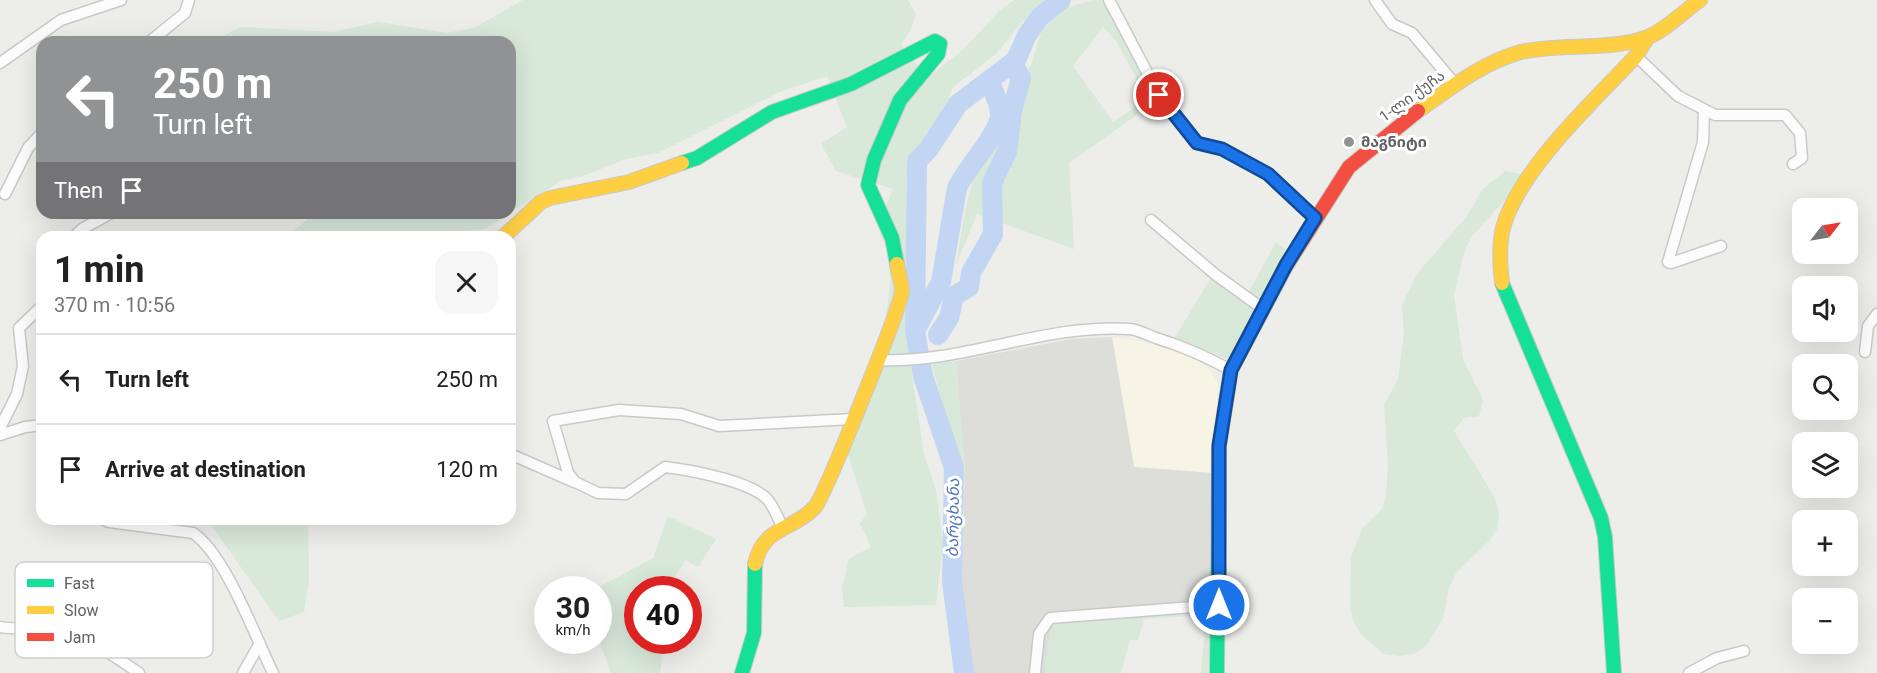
<!DOCTYPE html>
<meta charset="utf-8">
<style>
:root{--surface:#fff;--page:#f6f6f6;--text:#222;--muted:#767676;--line:#e0e0e0}
body{margin:0;font-family:Roboto,"Noto Sans Georgian",sans-serif;background:var(--page);color:var(--text);height:100vh;display:flex;flex-direction:column;font-size:22px;white-space:nowrap}
*{box-sizing:border-box;margin:0}
p{font-size:20px;color:var(--muted)}
.icon{flex:none;width:33px;height:33px;fill:none;stroke:currentColor;stroke-width:2;stroke-linecap:round;stroke-linejoin:round}
.map{position:relative;flex:1;overflow:hidden}
.drawer{position:absolute;left:36px;top:231px;width:480px;height:294px;display:flex;flex-direction:column;background:var(--surface);border-radius:18px;box-shadow:0 6px 24px #0002}
.drawer>*{flex:none}
.guide{position:absolute;left:36px;top:36px;width:480px;height:183px;border-radius:18px;box-shadow:0 6px 24px #0002;background:#919294;color:#fff;overflow:hidden}
.needle{width:39px;rotate:59deg}
.buttons{position:absolute;left:1792px;top:198px;display:grid;gap:12px}
.buttons a{display:grid;place-items:center;width:66px;height:66px;border-radius:12px;background:var(--surface);box-shadow:0 6px 24px #0002;font-size:30px}
.speed{position:absolute;left:534px;top:576px;display:flex;gap:12px;font-size:30px;font-weight:700;text-align:center}
.speed>*{display:grid;place-content:center;width:78px;height:78px;border-radius:50%;background:var(--surface);box-shadow:0 6px 24px #0002;line-height:1}
.speed small{font-size:15px;font-weight:400}
.speed .limit{border:9px solid #d22;background:#fff;color:#111}
.pin{position:absolute;display:grid;place-items:center;width:51px;height:51px;color:#fff;margin:-26px;border:3px solid #fff;border-radius:50%;box-shadow:0 2px 6px #0007}
.me{position:absolute;width:66px;margin:-33px;rotate:0deg;stroke-linejoin:round;filter:drop-shadow(0 0 4px #0008)}
.turn{display:flex;align-items:center;gap:21px;height:126px;padding:0 18px;font-size:27px}
.turn .icon{width:78px;height:78px;stroke-width:2.5}
.turn b{display:block;font-size:42px;line-height:51px}
.then{display:flex;align-items:center;height:57px;padding:0 18px;background:#0003;gap:12px;font-size:22px}
.round{display:grid;place-items:center;flex:none;width:63px;height:63px;border-radius:18px;background:var(--page)}
.head{display:flex;align-items:center;justify-content:space-between;height:102px;padding:0 18px}
h1{font-size:36px;font-weight:700;line-height:45px}
ul{padding:0;list-style:none}
li{display:flex;align-items:center;gap:18px;height:90px;padding:0 18px;border-top:2px solid var(--line)}
li div{flex:1}
li b{display:block;font-size:22px}
li em{font-style:normal}
.map>svg:first-child{display:block}
.commercial{fill:#f5f4e5}
.industrial{fill:#ddddd9}
.green{fill:#d8e8d9;fill-rule:evenodd}
.lines{fill:none;stroke-linecap:round;stroke-linejoin:round}
.river{stroke:#c2d6f3;stroke-width:20}
.street-casing{stroke:#c9c9c9;stroke-width:13}
.fast-casing{stroke:#c9c9ca;stroke-width:16}
.slow-casing{stroke:#c9c9ca;stroke-width:16}
.jam-casing{stroke:#c9c9ca;stroke-width:16}
.street{stroke:#fcfcfc;stroke-width:10}
.fast{stroke:#16e098;stroke-width:14}
.slow{stroke:#ffcf43;stroke-width:14}
.jam{stroke:#f24e42;stroke-width:14}
.route-casing{stroke:#114b97;stroke-width:15}
.route{stroke:#1a73e8;stroke-width:10}
.poi-dot{fill:#919294;stroke:#fff;stroke-width:2}
.labels{text-anchor:middle;dominant-baseline:central;stroke-width:6;stroke-linejoin:round;paint-order:stroke}
.street-label{font-size:15px;fill:#5f6166;stroke:#fff}
.poi-label{font-size:15px;font-weight:bold;fill:#5f6166;stroke:#fff;text-anchor:start}
.water-label{font-size:16px;font-style:italic;fill:#5474b9;stroke:#fff}
.key{fill:#fff;stroke:#cfd0d1;stroke-width:1.5}
.key-label{font-size:16px;fill:#5f6166}
</style>
<div class="map">
<svg width="1877" height="673" viewBox="0 0 1877 673">
<rect width="100%" height="100%" fill="#edede9"/>
<!-- commercial -->
<polygon class="commercial" points="1112,337 1141,341 1196,357 1210,370 1218,384 1213,473 1134,467"/>
<!-- industrial -->
<polygon class="industrial" points="1112,337 1134,467 1213,473 1215,600 1053,612 1044,673 972,673 961,580 965,473 956,361 1071,339"/>
<!-- green -->
<g class="green">
<path d="M523 0H908L916 14 911 29 901 44 927 78 964 49 1000 10 1014 0H1053L1023 21 997 53 952 88 944 118 929 133 909 162 906 187 912 219V261L906 304V336L924 454 936 490 943 543 936 605 844 607 842 589 849 559 871 547 860 523 867 514 847 452C865 409 897 301 889 256 887 246 881 236 877 226L893 189 836 171 821 144 847 127 827 76 782 91 658 153 626 159 580 177 563 180 485 229 376 237H285L316 213H510V42H212L240 27 333 32 378 22 446 33 474 28Z"/>
<path d="M1093 0H1102L1155 102 1069 163 1074 249 977 214 956 265 964 216 973 180 985 157 1004 129 1011 86 1031 65 1041 33 1062 9ZM1103 27 1117 42 1147 99 1113 122 1073 66Z"/>
<polygon points="1505,171 1521,174 1515,189 1472,236 1465,249 1454,295 1463,359 1483,400 1479,416 1464,418 1454,431 1495,498 1499,513 1497,529 1489,541 1456,573 1449,587 1443,618 1427,645 1414,654 1399,656 1384,654 1361,634 1353,620 1350,604 1351,557 1362,529 1383,508 1386,494 1388,465 1384,405 1398,379 1404,334 1402,305 1417,274 1467,216 1482,190"/>
<polygon points="1276,242 1286,250 1229,360 1175,337 1212,276 1245,299"/>
<polygon points="956,361 965,473 963,524 958,464 932,364"/>
<polygon points="668,516 716,539 698,567 686,560 670,584 669,589 638,590 638,640 664,641 660,673 611,673 599,640 598,590 596,589 653,558"/>
<polygon points="207,519 308,519 309,580 304,612 279,621"/>
<polygon points="1215,611 1212,673 1201,673 1206,615 1144,619 1138,640 1130,640 1121,673 1044,673 1051,623"/>
</g>
<g class="lines">
<!-- river -->
<g class="river">
<path d="M916 329 941 282 957 188C966 168 999 134 1000 116 1001 105 992 91 990 80"/>
<polyline points="938,335 949,318 954,296 969,287 971,273 993,234 992,183 1007,152 1012,111 1021,78 1012,63"/>
<polyline points="964,673 952,582 954,468 923,376 915,331 917,161 928,150 958,104 1016,60 1027,35 1040,17 1061,0"/>
</g>
<defs>
<g id="street">
<polyline points="1109,0 1159,95 1196,143 1223,149 1267,174 1315,218"/>
<polyline points="1375,0 1392,24 1412,33 1455,84"/>
<polyline points="149,42 185,13 189,0"/>
<polyline points="1636,56 1678,96 1715,115 1785,115 1800,133 1802,158 1793,164"/>
<polyline points="0,63 61,20 121,0"/>
<polyline points="1704,110 1703,142 1668,262 1671,263 1721,246"/>
<polyline points="5,194 28,148 42,133"/>
<polyline points="1151,220 1216,275 1263,309"/>
<polyline points="74,237 82,229 111,213"/>
<polyline points="1865,352 1868,326 1877,314"/>
<path d="M878 360C963 364 1045 323 1130 329 1139 330 1148 335 1156 338 1185 347 1204 356 1231 370"/>
<polyline points="0,428 17,394 23,366 19,328 42,306"/>
<polyline points="0,435 25,427 42,425"/>
<polyline points="510,454 574,482"/>
<path d="M102 519 109 522 193 533C225 554 255 636 273 673"/>
<path d="M783 528C778 519 774 506 767 499 750 481 690 470 665 467L626 494 598 493 575 482 568 473 553 421 619 410 681 414 719 426 853 419"/>
<path d="M0 627C20 631 41 626 61 629 83 634 120 660 139 673"/>
<polyline points="243,673 259,645"/>
<polyline points="1035,673 1039,634 1050,618 1219,605"/>
<polyline points="1689,673 1717,658 1744,651"/>
</g>
<g id="fast">
<polyline points="682,163 697,158 772,112 851,84 935,41 940,44 938,54 900,100 874,160 868,185 892,238 897,264"/>
<polyline points="1502,283 1601,518 1605,537 1614,673"/>
<polyline points="742,673 754,633 755,564"/>
<polyline points="1217,673 1219,446 1231,370 1286,266"/>
</g>
<g id="slow">
<path d="M1418 111C1449 89 1483 62 1521 52 1560 43 1612 51 1648 37 1666 30 1684 11 1700 0"/>
<polyline points="503,237 541,202 550,198 629,182 682,163"/>
<path d="M1502 283C1500 266 1499 249 1502 232 1515 173 1595 100 1636 56L1648 37"/>
<path d="M755 564C763 526 793 531 815 507 825 495 901 307 902 291 902 283 898 273 897 264"/>
</g>
<polyline id="jam" points="1286,266 1349,167 1418,111"/>
</defs>
<!-- street casing -->
<use href="#street" class="street-casing"/>
<!-- fast casing -->
<use href="#fast" class="fast-casing"/>
<!-- slow casing -->
<use href="#slow" class="slow-casing"/>
<!-- jam casing -->
<use href="#jam" class="jam-casing"/>
<!-- street -->
<use href="#street" class="street"/>
<!-- fast -->
<use href="#fast" class="fast"/>
<!-- slow -->
<use href="#slow" class="slow"/>
<!-- jam -->
<use href="#jam" class="jam"/>
</g>
<g class="lines">
<defs>
<polyline id="route" points="1159,95 1197,143 1222,149 1268,174 1315,218 1286,265 1231,370 1219,446 1219,605"/>
</defs>
<!-- route casing -->
<use href="#route" class="route-casing"/>
<!-- route -->
<use href="#route" class="route"/>
</g>
<!-- markers -->
<circle class="poi-dot" cx="1349" cy="142" r="6"/>
<g class="labels">
<!-- street labels -->
<g class="street-label">
<text transform="translate(1412 96) rotate(-36)">1-ლი ქუჩა</text>
</g>
<!-- poi labels -->
<g class="poi-label">
<text x="1361" y="142">მაგნიტი</text>
</g>
<!-- water labels -->
<g class="water-label">
<text transform="translate(953 518) rotate(-89)">ბარცხანა</text>
</g>
</g>
<!-- legend -->
<rect x="15" y="562" width="198" height="96" rx="9" class="key"/>
<rect x="27" y="579" width="27" height="8" fill="#16e098"/>
<rect x="27" y="606" width="27" height="8" fill="#ffcf43"/>
<rect x="27" y="633" width="27" height="8" fill="#f24e42"/>
<g class="key-label">
<text x="64" y="589">Fast</text>
<text x="64" y="616">Slow</text>
<text x="64" y="643">Jam</text>
</g>
</svg>
<div class="buttons">
<a><svg class="needle" viewBox="-14 -14 28 28"><path d="M0-13l5 13h-10z" fill="#e53935"/><path d="M0 13l5-13h-10z" fill="#767676"/></svg></a>
<a><svg class="icon" aria-label="sound" viewBox="0 0 24 24"><path d="M4 9h4l5-4v14l-5-4H4zM17 9q2 3 0 6"/></svg></a>
<a><svg class="icon" aria-label="search" viewBox="0 0 24 24"><circle cx="10" cy="10" r="6"/><path d="M15 15l6 6"/></svg></a>
<a><svg class="icon" aria-label="layers" viewBox="0 0 24 24"><path d="M12 4l9 5-9 5-9-5zM3 14l9 5 9-5"/></svg></a>
<a>+</a>
<a>−</a>
</div>
<div class="speed"><div>30<small>km/h</small></div><div class="limit">40</div></div>
<div class="pin" style="left:1159px;top:95px;background:#d93025"><svg class="icon" aria-label="arrive" viewBox="0 0 24 24"><path d="M6 21V4h12l-3 4 3 4H6"/></svg></div>
<svg class="me" style="left:1219px;top:605px" viewBox="-20 -20 40 40"><circle r="17" fill="#1a73e8" stroke="#fff" stroke-width="3"/><path d="M0-11L8 9 0 5-8 9z" fill="#fff"/></svg>
<div class="guide">
<div class="turn"><svg class="icon" aria-label="left" viewBox="0 0 24 24"><path d="M17 20v-9H6M10 6l-5 5 5 5"/></svg><div><b>250 m</b>Turn left</div></div>
<div class="then">Then<svg class="icon" aria-label="arrive" viewBox="0 0 24 24"><path d="M6 21V4h12l-3 4 3 4H6"/></svg></div>
</div>
<section class="drawer">
<div class="head"><div><h1>1 min</h1><p>370 m · 10:56</p></div><a class="round"><svg class="icon" aria-label="close" viewBox="0 0 24 24"><path d="M6 6l12 12M18 6L6 18"/></svg></a></div>
<ul>
<li><svg class="icon" aria-label="left" viewBox="0 0 24 24"><path d="M17 20v-9H6M10 6l-5 5 5 5"/></svg><div><b>Turn left</b></div><em>250 m</em></li>
<li><svg class="icon" aria-label="arrive" viewBox="0 0 24 24"><path d="M6 21V4h12l-3 4 3 4H6"/></svg><div><b>Arrive at destination</b></div><em>120 m</em></li>
</ul>
</section>
</div>
